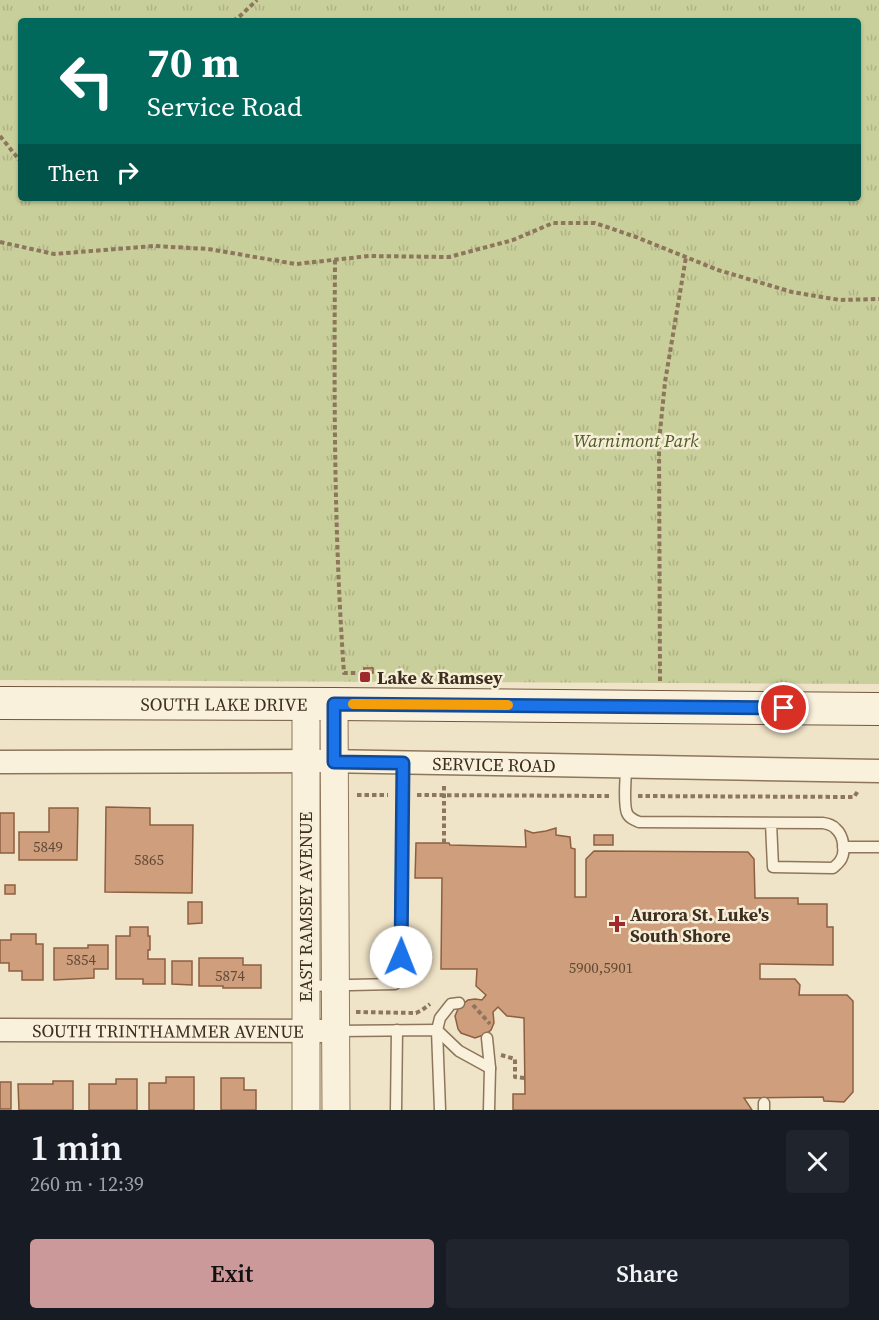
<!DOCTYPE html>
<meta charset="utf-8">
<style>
:root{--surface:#171b24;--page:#20242c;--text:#f1f3f6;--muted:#9ea1a6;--accent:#cc999b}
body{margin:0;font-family:"Source Serif 4",serif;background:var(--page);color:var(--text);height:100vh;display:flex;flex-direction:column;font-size:22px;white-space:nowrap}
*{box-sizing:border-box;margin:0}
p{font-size:20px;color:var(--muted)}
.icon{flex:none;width:33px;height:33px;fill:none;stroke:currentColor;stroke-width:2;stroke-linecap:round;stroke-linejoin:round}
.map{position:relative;height:1110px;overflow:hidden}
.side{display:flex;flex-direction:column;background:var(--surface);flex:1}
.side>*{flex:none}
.banner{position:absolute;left:18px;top:18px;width:843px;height:183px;border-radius:6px;box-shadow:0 2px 4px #0004;background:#00695c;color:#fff;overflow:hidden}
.pin{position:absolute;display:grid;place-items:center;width:51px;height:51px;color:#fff;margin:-26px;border:3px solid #fff;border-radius:50%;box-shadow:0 2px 6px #0007}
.me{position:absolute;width:66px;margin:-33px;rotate:1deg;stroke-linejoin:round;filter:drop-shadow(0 0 4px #0008)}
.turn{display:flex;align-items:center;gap:21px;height:126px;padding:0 30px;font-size:27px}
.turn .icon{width:78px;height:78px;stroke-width:2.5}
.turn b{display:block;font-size:42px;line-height:51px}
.then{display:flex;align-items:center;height:57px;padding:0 30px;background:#0003;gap:12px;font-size:22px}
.round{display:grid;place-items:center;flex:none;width:63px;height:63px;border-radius:6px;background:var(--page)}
.summary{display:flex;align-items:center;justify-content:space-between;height:102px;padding:0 30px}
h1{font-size:36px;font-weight:600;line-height:45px}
.action{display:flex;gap:12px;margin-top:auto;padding:12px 30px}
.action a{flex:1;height:69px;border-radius:6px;background:var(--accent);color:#111;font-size:24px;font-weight:600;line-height:69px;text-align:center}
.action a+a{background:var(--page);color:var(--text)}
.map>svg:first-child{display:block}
.grass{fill:url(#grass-tufts);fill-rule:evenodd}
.building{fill:#cf9f7d;stroke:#8d5f41;stroke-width:1.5}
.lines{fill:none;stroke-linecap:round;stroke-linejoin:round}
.service-casing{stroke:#8d765c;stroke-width:13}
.minor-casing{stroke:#8d765c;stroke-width:25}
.tertiary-casing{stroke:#8d765c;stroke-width:29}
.secondary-casing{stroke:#6f573f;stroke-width:34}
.path{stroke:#8d765c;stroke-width:4;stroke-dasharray:4.5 3;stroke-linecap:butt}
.service{stroke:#faf1dc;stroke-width:10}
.minor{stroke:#faf1dc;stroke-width:22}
.tertiary{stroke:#faf1dc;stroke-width:27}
.secondary{stroke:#faf1dc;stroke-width:32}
.route-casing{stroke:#114b97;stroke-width:15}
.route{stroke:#1a73e8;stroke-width:10}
.slow{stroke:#f59e0b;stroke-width:10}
.poi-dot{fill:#9e2a2b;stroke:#f7eed8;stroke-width:2}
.labels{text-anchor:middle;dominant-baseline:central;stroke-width:5;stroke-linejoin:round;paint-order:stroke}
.number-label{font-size:15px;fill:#624a37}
.park-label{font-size:18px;font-style:italic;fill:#4d5a26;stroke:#f7eed8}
.poi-label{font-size:18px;font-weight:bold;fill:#3d2e20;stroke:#f7eed8;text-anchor:start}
.street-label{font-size:18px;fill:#3d2e20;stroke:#f7eed8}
</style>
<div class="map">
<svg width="879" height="1110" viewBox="0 0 879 1110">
<defs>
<pattern id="grass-tufts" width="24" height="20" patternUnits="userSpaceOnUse" patternTransform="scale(1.5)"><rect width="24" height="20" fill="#c9cf9b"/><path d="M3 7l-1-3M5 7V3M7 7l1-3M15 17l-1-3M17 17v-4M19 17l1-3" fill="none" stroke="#aeb285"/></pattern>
</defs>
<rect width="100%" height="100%" fill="#f0e4c8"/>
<!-- grass -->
<path class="grass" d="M0 0H879V684L0 680ZM21 21H858V198H21Z"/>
<!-- building -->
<g class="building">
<rect x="364" y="668" width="9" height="5"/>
<polygon points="106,807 150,808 150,825 193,825 192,893 105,892"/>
<polygon points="49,808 78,808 77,860 19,860 19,832 49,832"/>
<rect x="0" y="813" width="14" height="40"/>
<polygon points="556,828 556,835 570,837 571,848 575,849 575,897 586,897 586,859 594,851 748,852 754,859 755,898 798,898 798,904 827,904 827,927 833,927 833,965 760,964 760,979 795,979 800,985 799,995 847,995 853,1001 853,1092 844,1102 824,1101 823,1097 744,1098 752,1110 513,1110 513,1094 525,1094 524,1018 507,1016 498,1007 493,1012 494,1023 491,1030 486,1034 475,1038 461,1033 458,1029 455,1016 459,1007 468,1000 475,999 482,1000 486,995 476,986 477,969 441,969 442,878 415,878 416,843 449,843 450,845 526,847 525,830 533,833 546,831"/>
<rect x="594" y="835" width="19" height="10"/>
<rect x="5" y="885" width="10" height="9"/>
<polygon points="188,902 202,902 202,923 188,924"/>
<polygon points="130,927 148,927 148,936 150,936 150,950 148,950 148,959 165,959 165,984 143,984 143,979 116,979 116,936 130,936"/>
<polygon points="11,934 36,934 36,944 43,944 43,980 22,980 22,971 9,971 9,963 0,963 0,940 11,940"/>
<polygon points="88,945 108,945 108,969 94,969 94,978 54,980 54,948 88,948"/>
<polygon points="199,958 243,958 243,965 261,965 261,988 223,988 223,986 199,986"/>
<polygon points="172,961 192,961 192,985 172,984"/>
<polygon points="166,1077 194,1077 194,1110 149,1110 149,1083 166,1083"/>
<polygon points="221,1078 244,1078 244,1090 256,1090 256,1110 221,1110"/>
<polygon points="116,1079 137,1079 137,1110 89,1110 89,1084 116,1084"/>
<polygon points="53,1081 73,1081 73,1110 19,1110 18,1084 53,1084"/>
<rect x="0" y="1082" width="11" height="27"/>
</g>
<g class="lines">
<defs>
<g id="service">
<path d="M626 767C626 778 623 804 627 813 629 818 634 820 639 822L823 823C828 824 833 825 836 829 844 836 846 853 840 861 838 864 835 866 833 868L773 867 771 823"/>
<polyline points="843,847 879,847"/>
<polyline points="306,986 395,984 400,980 403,763"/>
<polyline points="336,1031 437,1030 459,1051 490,1068"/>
<polyline points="487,1038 490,1068 489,1110"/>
<polyline points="396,1110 397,1030"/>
<polyline points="440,1110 437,1030 440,1018 451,1004 459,1003"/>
<polyline points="764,1110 764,1103"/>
</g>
<g id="minor">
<path id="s1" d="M0 762 323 761 879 771"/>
<path id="s2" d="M0 1030 336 1031"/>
</g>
<g id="tertiary">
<polyline points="306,704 306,1110"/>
<polyline points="334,704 336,1110"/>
</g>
<g id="secondary">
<path id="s3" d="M0 703 334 704 879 709"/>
</g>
</defs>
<!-- service casing -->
<use href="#service" class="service-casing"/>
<!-- minor casing -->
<use href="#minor" class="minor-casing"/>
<!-- tertiary casing -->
<use href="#tertiary" class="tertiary-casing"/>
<!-- secondary casing -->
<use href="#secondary" class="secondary-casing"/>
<!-- path -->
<g class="path">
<polyline points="233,21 240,16 257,0"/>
<polyline points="0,136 21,162"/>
<polyline points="0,242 54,254 154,246 208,249 296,264 369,256 449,257 513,240 553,223 595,223 636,237 718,270 792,292 840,300 879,299"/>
<path d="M335 260C334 397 334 535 344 673H360"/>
<polyline points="660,681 659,442 665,382 686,257"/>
<polyline points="357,795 388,795"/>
<polyline points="417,795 610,796"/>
<polyline points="638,796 854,797 858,791"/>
<polyline points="444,843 444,783"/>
<polyline points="473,1005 490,1024"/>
<polyline points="356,1012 416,1013 422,1010 430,1004"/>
<polyline points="501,1055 515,1059 515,1077 525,1078"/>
</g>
<!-- service -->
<use href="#service" class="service"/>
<!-- minor -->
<use href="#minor" class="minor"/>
<!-- tertiary -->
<use href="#tertiary" class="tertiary"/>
<!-- secondary -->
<use href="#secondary" class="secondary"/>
</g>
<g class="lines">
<defs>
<polyline id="route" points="401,957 403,763 334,762 334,704 784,708"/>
</defs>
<!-- route casing -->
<use href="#route" class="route-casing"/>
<!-- route -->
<use href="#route" class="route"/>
<!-- slow -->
<polyline class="slow" points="353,704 508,705"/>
</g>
<!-- markers -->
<g class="poi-dot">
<rect x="359" y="671" width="12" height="12" rx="3"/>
<path d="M614 915h6v6h6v6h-6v6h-6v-6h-6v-6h6z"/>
</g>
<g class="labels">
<!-- number labels -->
<g class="number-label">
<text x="48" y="846">5849</text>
<text x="149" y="859">5865</text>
<text x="81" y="959">5854</text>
<text x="601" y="967">5900,5901</text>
<text x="230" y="975">5874</text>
</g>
<!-- park labels -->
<g class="park-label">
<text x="636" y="440">Warnimont Park</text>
</g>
<!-- poi labels -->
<g class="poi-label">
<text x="377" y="677">Lake &amp; Ramsey</text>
<text x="630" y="914">Aurora St. Luke's<tspan x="630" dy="21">South Shore</tspan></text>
</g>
<!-- street labels -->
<g class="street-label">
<text stroke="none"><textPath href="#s3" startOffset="224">SOUTH LAKE DRIVE</textPath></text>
<text stroke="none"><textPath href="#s1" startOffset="494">SERVICE ROAD</textPath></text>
<text transform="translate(305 907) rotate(-90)">EAST RAMSEY AVENUE</text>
<text stroke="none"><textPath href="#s2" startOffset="168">SOUTH TRINTHAMMER AVENUE</textPath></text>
</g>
</g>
</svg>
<div class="pin" style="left:784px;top:708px;background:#d93025"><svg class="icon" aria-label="arrive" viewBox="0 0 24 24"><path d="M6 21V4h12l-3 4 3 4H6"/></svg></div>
<svg class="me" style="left:401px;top:957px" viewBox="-20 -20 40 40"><circle r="19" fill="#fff"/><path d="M0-13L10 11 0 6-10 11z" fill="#1a73e8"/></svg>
<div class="banner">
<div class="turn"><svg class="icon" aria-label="left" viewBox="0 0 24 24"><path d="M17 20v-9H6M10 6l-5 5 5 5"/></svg><div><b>70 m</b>Service Road</div></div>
<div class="then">Then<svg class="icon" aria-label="right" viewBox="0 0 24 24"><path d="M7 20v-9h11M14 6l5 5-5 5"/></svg></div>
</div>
</div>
<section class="side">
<div class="summary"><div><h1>1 min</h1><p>260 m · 12:39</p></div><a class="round"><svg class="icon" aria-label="close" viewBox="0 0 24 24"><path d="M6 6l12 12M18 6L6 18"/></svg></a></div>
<div class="action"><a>Exit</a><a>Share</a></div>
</section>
